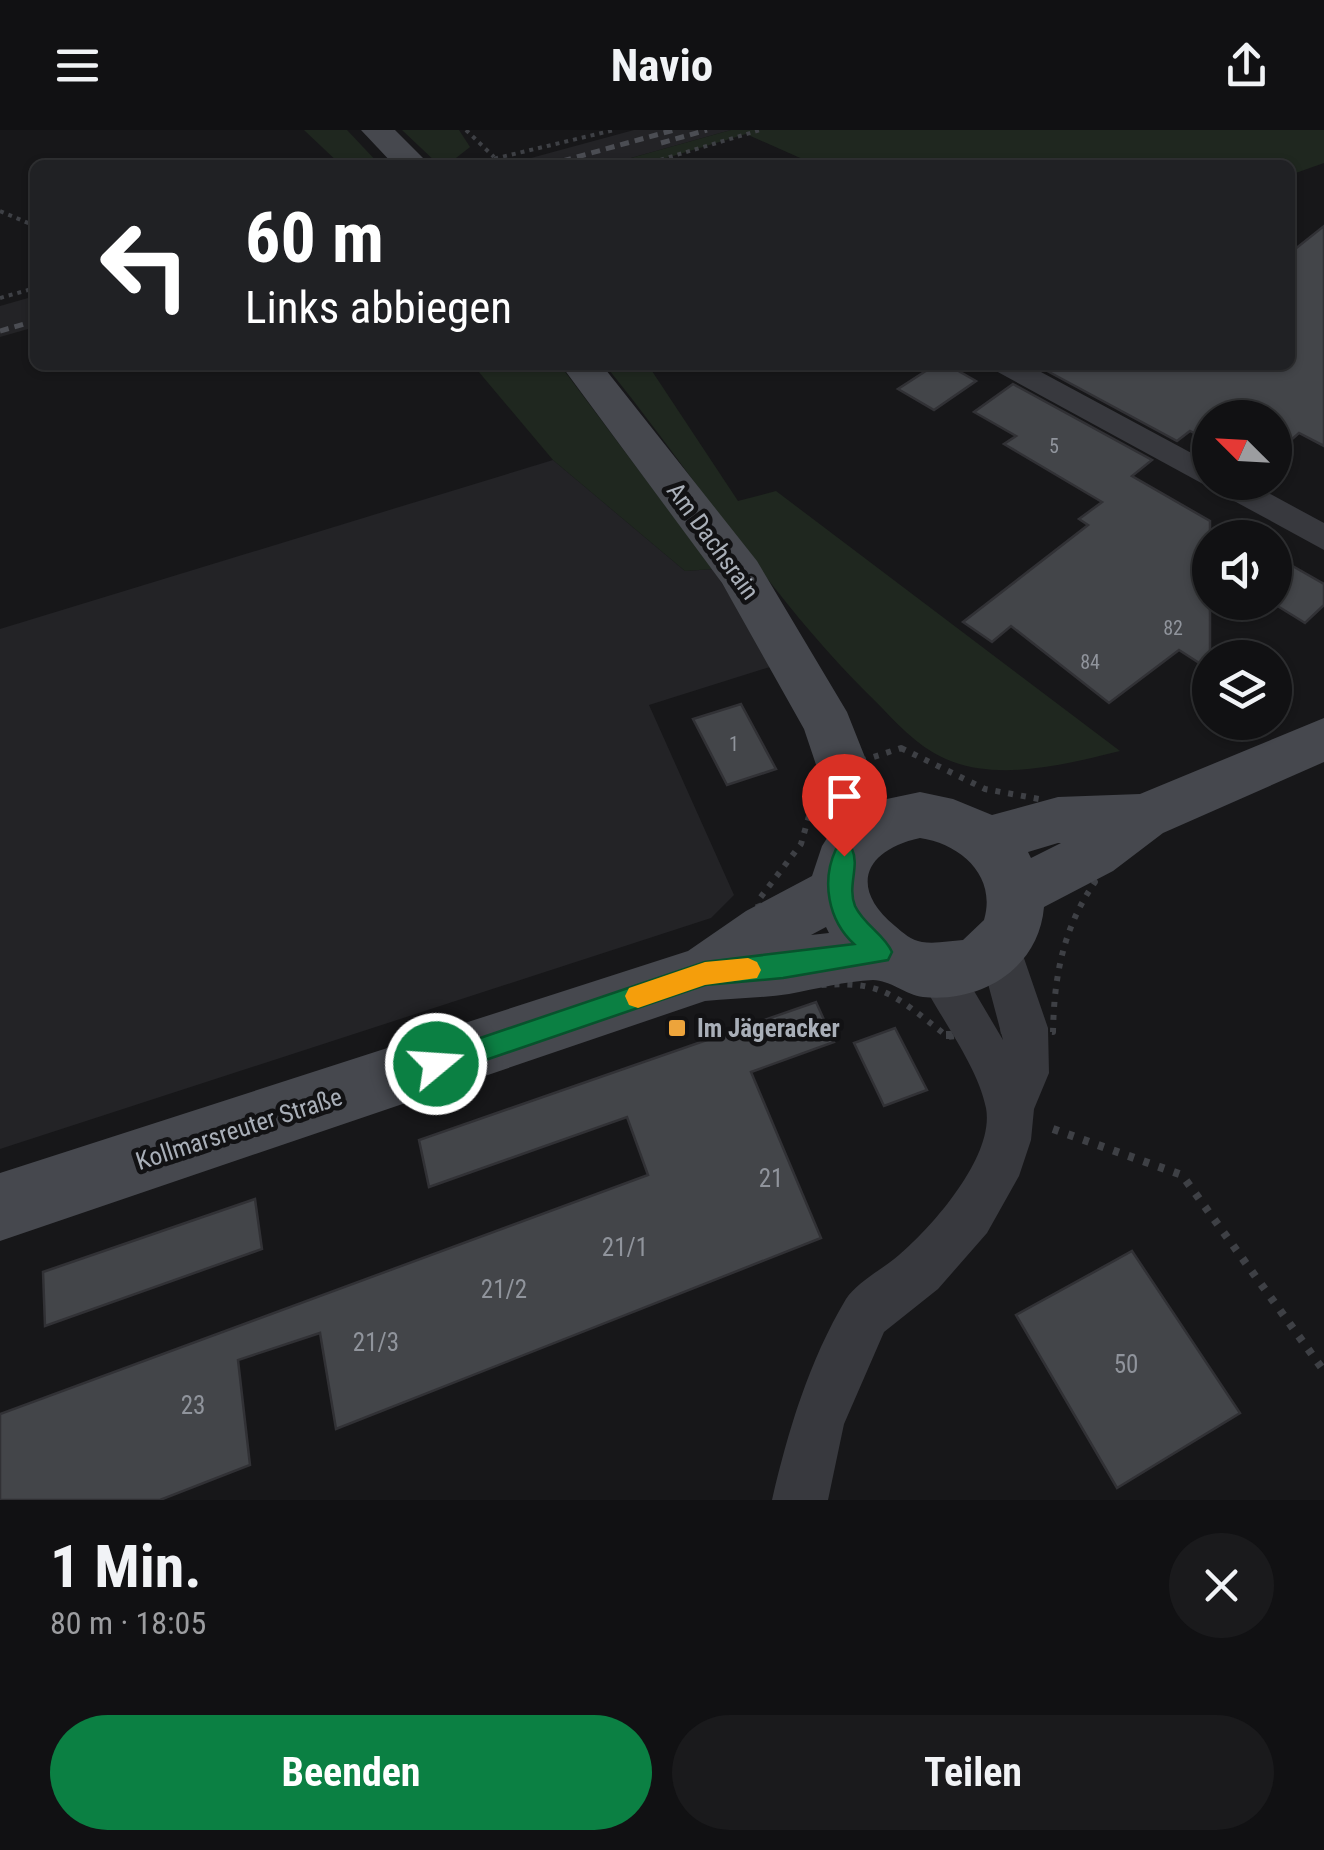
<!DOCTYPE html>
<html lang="de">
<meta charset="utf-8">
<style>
:root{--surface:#111113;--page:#1a1a1c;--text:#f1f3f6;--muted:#9c9da0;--line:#303133;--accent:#0b8043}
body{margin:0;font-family:"Roboto Condensed",sans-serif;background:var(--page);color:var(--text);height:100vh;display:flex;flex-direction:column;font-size:38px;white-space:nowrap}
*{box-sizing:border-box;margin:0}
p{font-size:32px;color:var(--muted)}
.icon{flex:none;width:55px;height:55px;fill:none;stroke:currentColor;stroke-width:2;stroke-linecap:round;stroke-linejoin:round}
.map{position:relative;height:1370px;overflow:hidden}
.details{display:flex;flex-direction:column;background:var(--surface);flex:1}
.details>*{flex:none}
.top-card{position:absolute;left:30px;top:30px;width:1265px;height:210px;border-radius:15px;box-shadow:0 2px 8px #0004,0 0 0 2px var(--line);background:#202124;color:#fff;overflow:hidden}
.needle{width:65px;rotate:294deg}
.controls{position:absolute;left:1192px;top:270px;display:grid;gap:20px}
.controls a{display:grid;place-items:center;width:100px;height:100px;border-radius:50%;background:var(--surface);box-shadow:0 2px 8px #0004,0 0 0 2px var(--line);font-size:50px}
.pin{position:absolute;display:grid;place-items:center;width:85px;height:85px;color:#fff;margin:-102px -42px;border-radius:50% 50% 50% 0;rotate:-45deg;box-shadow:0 0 10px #0007}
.pin .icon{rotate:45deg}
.me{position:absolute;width:110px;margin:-55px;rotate:72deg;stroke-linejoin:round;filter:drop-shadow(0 0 8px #0008)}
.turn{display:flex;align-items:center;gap:35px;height:210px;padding:0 50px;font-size:45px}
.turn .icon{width:130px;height:130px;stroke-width:2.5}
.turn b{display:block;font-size:70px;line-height:85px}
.round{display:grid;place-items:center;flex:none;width:105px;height:105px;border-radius:52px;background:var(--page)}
.overview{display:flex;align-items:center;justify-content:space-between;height:170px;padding:0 50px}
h1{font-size:60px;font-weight:700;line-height:75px}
.action{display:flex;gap:20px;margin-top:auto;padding:20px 50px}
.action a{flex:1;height:115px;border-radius:60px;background:var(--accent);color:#fff;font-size:40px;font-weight:700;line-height:115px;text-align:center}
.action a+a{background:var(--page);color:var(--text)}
header{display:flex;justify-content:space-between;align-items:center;height:130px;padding:0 50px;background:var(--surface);font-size:45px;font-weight:700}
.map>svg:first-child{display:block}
.built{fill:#232326}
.green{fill:#1f271f}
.building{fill:#434549;stroke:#313135;stroke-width:2.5}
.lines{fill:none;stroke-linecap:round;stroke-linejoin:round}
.path-far2{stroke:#3e4045;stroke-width:4;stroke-dasharray:4 5;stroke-linecap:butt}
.path-far1{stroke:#3e4045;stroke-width:6;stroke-dasharray:5 8;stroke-linecap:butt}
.path{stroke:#3e4045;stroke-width:8;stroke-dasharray:6 10;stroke-linecap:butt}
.street{fill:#38393e;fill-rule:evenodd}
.secondary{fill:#46484e;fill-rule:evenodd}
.rail{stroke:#4b4d53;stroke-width:5;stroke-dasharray:9 6;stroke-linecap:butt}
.route{fill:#0b8043;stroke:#07532c;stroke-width:2.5}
.slow{fill:#f59e0b}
.poi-dot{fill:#eda43b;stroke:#121214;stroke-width:4}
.labels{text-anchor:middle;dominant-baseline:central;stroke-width:9;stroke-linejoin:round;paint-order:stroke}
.number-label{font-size:20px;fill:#90949c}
.street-label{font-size:25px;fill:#a9afb8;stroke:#121214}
.poi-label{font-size:25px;font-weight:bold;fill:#a9afb8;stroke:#121214;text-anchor:start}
.near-number-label{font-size:25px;fill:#90949c}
</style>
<header><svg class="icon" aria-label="menu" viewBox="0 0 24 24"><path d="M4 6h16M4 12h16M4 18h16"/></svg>Navio<svg class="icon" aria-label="share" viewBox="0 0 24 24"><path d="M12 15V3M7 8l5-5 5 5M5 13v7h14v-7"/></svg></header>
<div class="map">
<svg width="1324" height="1370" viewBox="0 0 1324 1370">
<rect width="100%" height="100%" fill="#171719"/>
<!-- built -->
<g class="built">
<polygon points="634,0 731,0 606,35 505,35"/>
<polygon points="35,166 35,197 0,207 0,176"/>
<polygon points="553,330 685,441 713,439 773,536 649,575 734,765 711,788 0,1019 0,499"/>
</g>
<!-- green -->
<g class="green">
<polygon points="304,0 347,0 380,35 341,35"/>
<polygon points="402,0 459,0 470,17 456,28 438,34"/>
<polygon points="731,0 1324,0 1324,33 1290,45 1290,35 816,35 746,4 643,35 606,35"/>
<polygon points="473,235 560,235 713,439 685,441 553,330"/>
<path d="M605 235H648L738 371 776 361 1120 621C1063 635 988 655 934 623 908 608 887 582 866 562 767 463 693 343 605 235Z"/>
</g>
<!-- building -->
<g class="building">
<polygon points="1324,96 1324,316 1299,303 1275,324 1275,288 1210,288 1210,311 1190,301 1177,311 1038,236 1290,235 1290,123"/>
<polygon points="935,235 948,235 976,251 934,280 898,259"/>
<polygon points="1013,254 1152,330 1132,346 1210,391 1210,540 1179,520 1109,573 1011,496 992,512 963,492 1088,395 1079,389 1102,372 1004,314 1016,306 974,282"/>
<polygon points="1275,426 1324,454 1324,475 1305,493 1271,472 1275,472"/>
<polygon points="741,574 776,639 727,655 693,589"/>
<polygon points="816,872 834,912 751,942 821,1108 336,1299 320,1203 238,1230 250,1335 160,1370 0,1370 0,1284 648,1045 627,987 429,1057 419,1010"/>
<polygon points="895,898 927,960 884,976 854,913"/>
<polygon points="255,1069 262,1119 45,1196 43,1142"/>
<polygon points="1132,1121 1240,1283 1117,1358 1016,1185"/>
</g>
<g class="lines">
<!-- path-far2 -->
<g class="path-far2">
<polyline points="466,0 494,27"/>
<polyline points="468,35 614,0"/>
<polyline points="643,35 760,0"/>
<polyline points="0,81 35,96"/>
<polyline points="0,168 35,158"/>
</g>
<!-- path-far1 -->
<path class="path-far1" d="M901 618 985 659 1039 669 1058 690 1095 752C1063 798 1054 847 1053 902L1025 898 948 907C885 857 879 849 797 857L783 837 757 772 801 714 821 644Z"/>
<!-- path -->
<g class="path">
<polyline points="946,905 963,905"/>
<polyline points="1053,999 1182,1045 1324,1241"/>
</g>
<!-- street -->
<g class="street">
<polygon points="991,235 1028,235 1210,333 1210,352 1248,352 1324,393 1324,420 996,241"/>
<path d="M1000 796 1015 802 1048 898 1049 943 1034 979 1031 1010 1019 1046 987 1103 938 1159 884 1202 844 1294 828 1370H772C788 1301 809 1231 846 1169 857 1152 883 1139 899 1125 932 1097 995 1026 986 978 977 933 936 883 917 841L924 827 939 821 954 827 1003 910 978 816 985 802Z"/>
</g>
<!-- secondary -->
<g class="secondary">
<polygon points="361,0 395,0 430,35 394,35"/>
<path d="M561 235H602L757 431 847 582 882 670 920 662 953 669 992 685 1058 667 1140 664 1324 588V632L1163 703 1113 741 1044 777C1039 838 982 873 923 867 906 865 890 850 873 850 846 851 816 859 789 864 762 868 733 868 705 871L0 1111V1043L688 821 746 781 812 746 822 716 836 694 804 599 722 453ZM920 708C961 714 997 746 984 790L963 810C950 811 935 814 922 812 911 810 903 803 895 796 848 757 865 720 920 708ZM1061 713 1031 728 1028 722 1058 713ZM826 797 829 803 811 805Z"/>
</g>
<!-- rail -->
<g class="rail">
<polyline points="661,13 707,0"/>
<polyline points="548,35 674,0"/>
<polyline points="0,201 35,191"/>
</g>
</g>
<!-- route -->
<path class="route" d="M844 716 852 719C860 736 847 756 855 776 864 795 884 804 892 822L888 830 783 848 705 855 436 947 427 943 423 934 427 926 705 832 854 814C828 790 821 751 836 719Z"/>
<!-- slow -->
<polygon class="slow" points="748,828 757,832 761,840 757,848 705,855 638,878 629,875 625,866 629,858 705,832"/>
<!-- markers -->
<rect class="poi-dot" x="667" y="888" width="20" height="20" rx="5"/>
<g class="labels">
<!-- number labels -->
<g class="number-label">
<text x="1054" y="316">5</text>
<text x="1173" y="498">82</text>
<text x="1090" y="532">84</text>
<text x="734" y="614">1</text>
</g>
<!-- street labels -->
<g class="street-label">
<text transform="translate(713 411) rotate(54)">Am Dachsrain</text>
<text transform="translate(239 999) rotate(-18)">Kollmarsreuter Straße</text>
</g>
<!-- poi labels -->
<g class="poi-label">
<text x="697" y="898">Im Jägeracker</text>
</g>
<!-- near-number labels -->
<g class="near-number-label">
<text x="771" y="1048">21</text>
<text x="625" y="1117">21/1</text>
<text x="504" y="1159">21/2</text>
<text x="376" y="1212">21/3</text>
<text x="1126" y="1234">50</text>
<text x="193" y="1275">23</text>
</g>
</g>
</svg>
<div class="controls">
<a><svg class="needle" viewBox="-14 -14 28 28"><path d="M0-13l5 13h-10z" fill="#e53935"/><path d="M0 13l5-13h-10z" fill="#9c9da0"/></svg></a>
<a><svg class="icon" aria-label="sound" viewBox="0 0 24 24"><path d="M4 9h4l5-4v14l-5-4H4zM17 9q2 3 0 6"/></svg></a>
<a><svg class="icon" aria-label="layers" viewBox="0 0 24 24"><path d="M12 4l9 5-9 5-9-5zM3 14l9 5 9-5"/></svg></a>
</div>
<div class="pin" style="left:844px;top:726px;background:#d93025"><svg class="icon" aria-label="arrive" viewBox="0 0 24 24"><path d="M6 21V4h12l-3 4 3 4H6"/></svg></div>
<svg class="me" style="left:436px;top:934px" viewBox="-20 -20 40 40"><circle r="17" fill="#0b8043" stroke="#fff" stroke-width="3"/><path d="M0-11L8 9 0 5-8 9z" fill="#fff"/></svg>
<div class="top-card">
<div class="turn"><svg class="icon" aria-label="left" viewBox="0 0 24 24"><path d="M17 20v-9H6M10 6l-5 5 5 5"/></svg><div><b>60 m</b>Links abbiegen</div></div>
</div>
</div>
<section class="details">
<div class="overview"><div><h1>1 Min.</h1><p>80 m · 18:05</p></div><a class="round"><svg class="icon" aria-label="close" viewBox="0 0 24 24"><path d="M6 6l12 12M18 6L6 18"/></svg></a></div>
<div class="action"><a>Beenden</a><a>Teilen</a></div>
</section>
